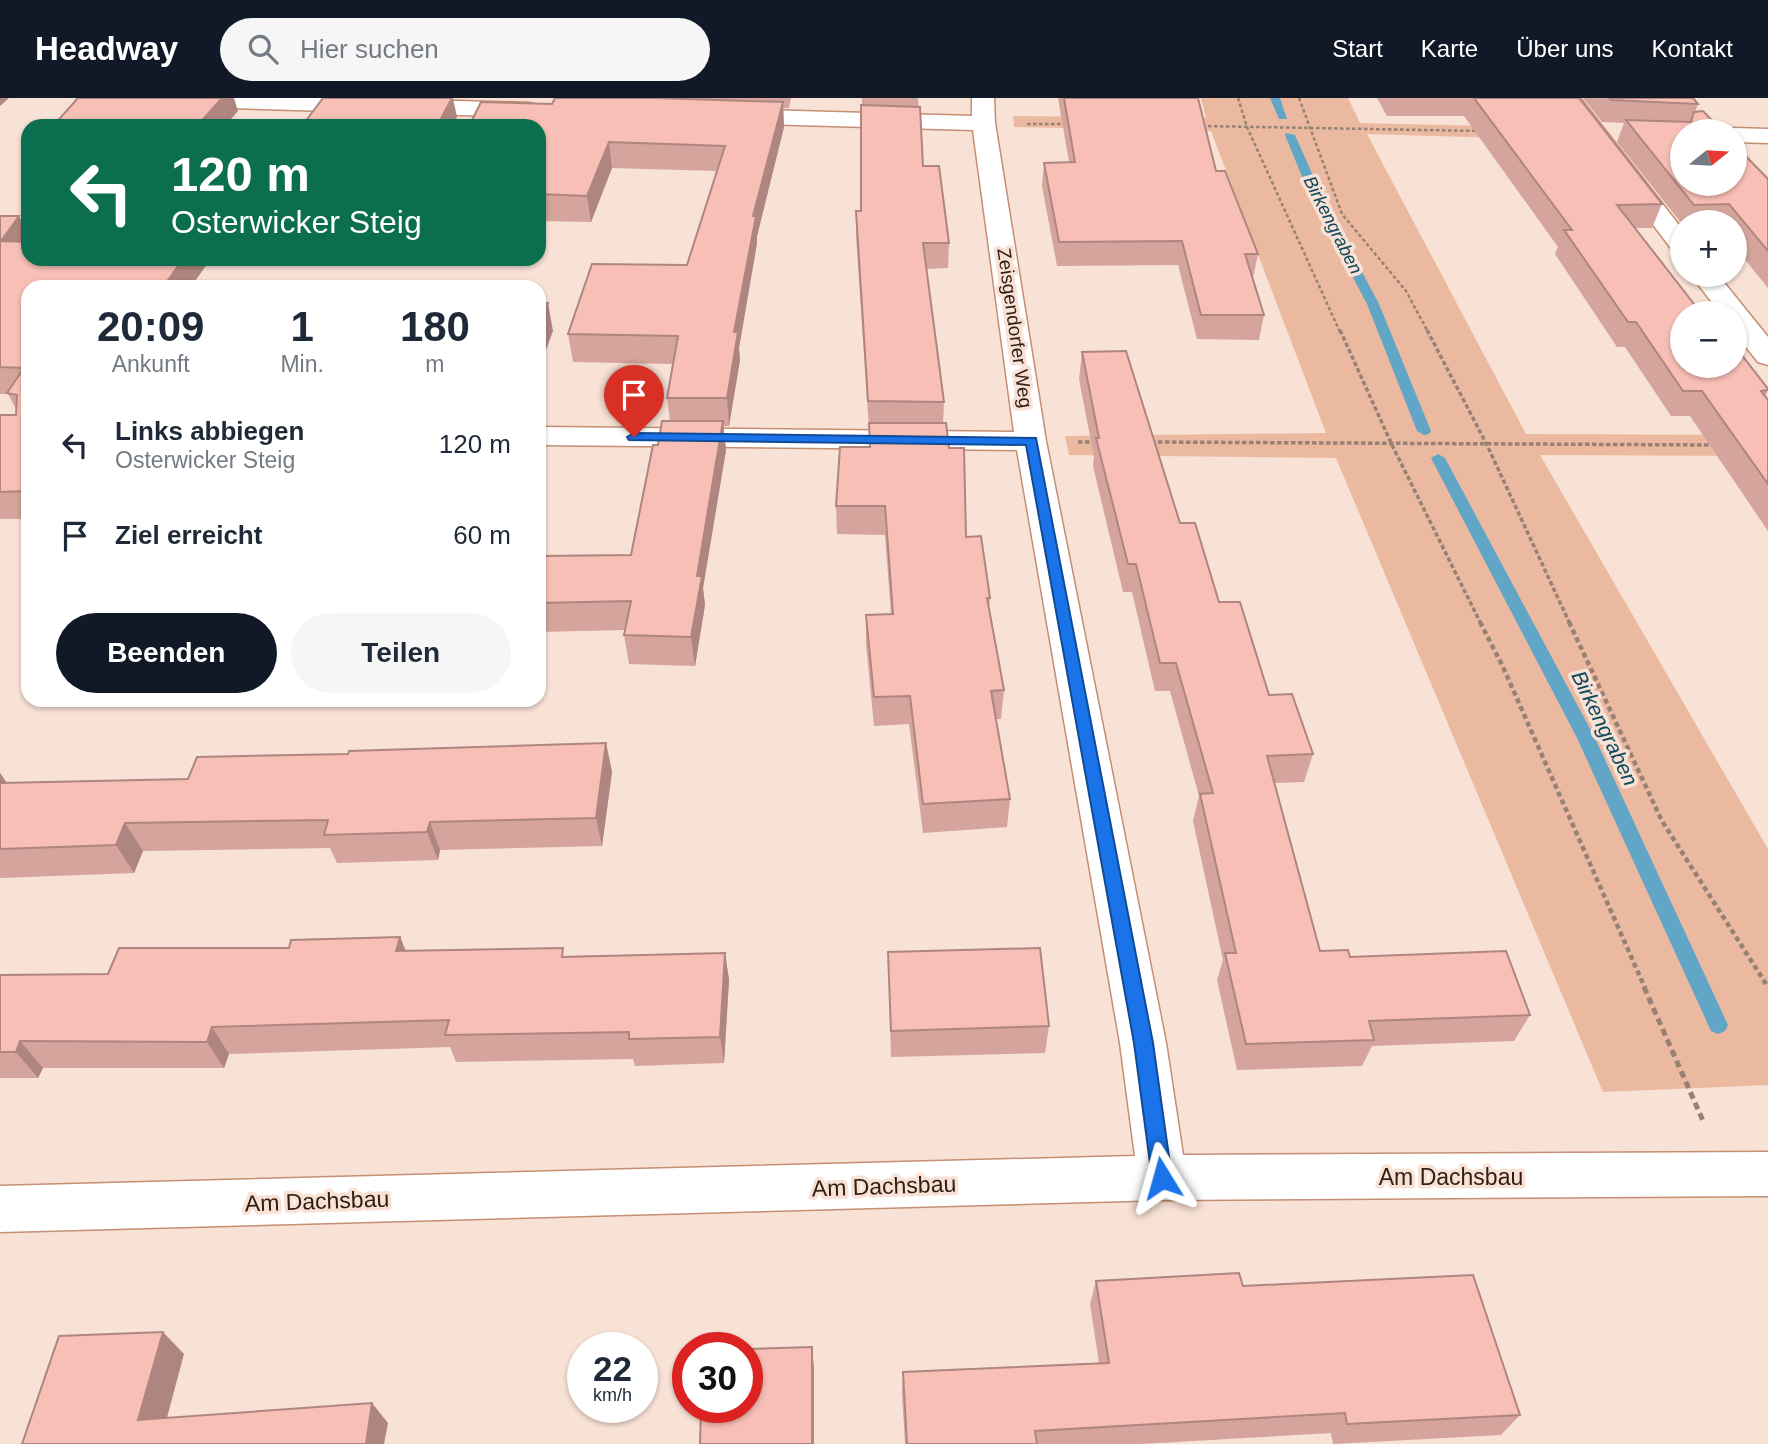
<!DOCTYPE html>
<html lang="de">
<meta charset="utf-8">
<style>
:root{--surface:#fff;--page:#f6f6f7;--text:#1f2937;--muted:#747a83;--accent:#111827}
body{margin:0;font-family:Arial,sans-serif;background:var(--page);color:var(--text);height:100vh;display:flex;flex-direction:column;font-size:26px;white-space:nowrap}
*{box-sizing:border-box;margin:0}
p{font-size:23px;color:var(--muted)}
.icon{flex:none;width:38px;height:38px;fill:none;stroke:currentColor;stroke-width:2;stroke-linecap:round;stroke-linejoin:round}
.map{position:relative;flex:1;overflow:hidden}
.side{position:absolute;left:21px;top:182px;width:525px;height:427px;display:flex;flex-direction:column;background:var(--surface);border-radius:21px;box-shadow:0 2px 5px #0004}
.side>*{flex:none}
.guide{position:absolute;left:21px;top:21px;width:525px;height:147px;border-radius:21px;box-shadow:0 2px 5px #0004;background:#0b6e4f;color:#fff;overflow:hidden}
.needle{width:46px;rotate:72deg}
.fabs{position:absolute;left:1670px;top:21px;display:grid;gap:14px}
.fabs a{display:grid;place-items:center;width:77px;height:77px;border-radius:50%;background:var(--surface);box-shadow:0 2px 5px #0004;font-size:35px}
.speed{position:absolute;left:567px;top:1234px;display:flex;gap:14px;font-size:35px;font-weight:700;text-align:center}
.speed>*{display:grid;place-content:center;width:91px;height:91px;border-radius:50%;background:var(--surface);box-shadow:0 2px 5px #0004;line-height:1}
.speed small{font-size:18px;font-weight:400}
.speed .limit{border:10px solid #d22;background:#fff;color:#111}
.pin{position:absolute;display:grid;place-items:center;width:60px;height:60px;color:#fff;margin:-72px -30px;border-radius:50% 50% 50% 0;rotate:-45deg;box-shadow:0 0 7px #0007}
.pin .icon{rotate:45deg}
.me{position:absolute;width:77px;margin:-38px;rotate:352deg;stroke-linejoin:round;filter:drop-shadow(0 0 5px #0008)}
.turn{display:flex;align-items:center;gap:24px;height:147px;padding:0 35px;font-size:32px}
.turn .icon{width:91px;height:91px;stroke-width:2.5}
.turn b{display:block;font-size:49px;line-height:60px}
.eta{display:flex;justify-content:space-evenly;align-items:center;height:119px;text-align:center}
.eta b{font-size:42px;font-weight:700;line-height:49px}
.button{display:flex;gap:14px;margin-top:auto;padding:14px 35px}
.button a{flex:1;height:80px;border-radius:42px;background:var(--accent);color:#fff;font-size:28px;font-weight:700;line-height:80px;text-align:center}
.button a+a{background:var(--page);color:var(--text)}
ul{padding:0;list-style:none}
li{display:flex;align-items:center;gap:21px;height:91px;padding:0 35px}
li div{flex:1}
li b{display:block;font-size:26px}
li em{font-style:normal}
header{display:flex;align-items:center;gap:42px;box-sizing:border-box;height:98px;padding:0 35px;background:var(--accent);color:#fff}
header strong{font-size:33px}
nav{display:flex;gap:38px;margin-inline-start:auto;font-size:24px}
.search{width:490px;height:63px;background:var(--page);display:flex;align-items:center;gap:18px;box-sizing:border-box;padding:0 24px;border-radius:38px;color:var(--muted);font-size:26px}
.map>svg:first-child{display:block}
.green{fill:#ebb99f}
.lines{fill:none;stroke-linecap:round;stroke-linejoin:round}
.stream{fill:#61a6c6;fill-rule:evenodd}
.street-casing{stroke:#c48f72;stroke-width:3}
.path-far3{stroke:#978175;stroke-width:2.5;stroke-dasharray:3.5 2.5;stroke-linecap:butt}
.path-far2{stroke:#978175;stroke-width:3.5;stroke-dasharray:4.5 2.5;stroke-linecap:butt}
.path-far1{stroke:#978175;stroke-width:4.5;stroke-dasharray:5 3.5;stroke-linecap:butt}
.path{stroke:#978175;stroke-width:5;stroke-dasharray:7 4.5;stroke-linecap:butt}
.street{fill:#fff;fill-rule:evenodd}
.wall{fill:#d5a49d}
.shaded-wall{fill:#ae867f}
.building{fill:#f8bfb6;stroke:#ae867f;stroke-width:2}
.route{fill:#1a73e8;stroke:#114b97;stroke-width:2}
.labels{text-anchor:middle;dominant-baseline:central;stroke-width:7;stroke-linejoin:round;paint-order:stroke}
.far-water-label{font-size:18px;font-style:italic;fill:#0c485e;stroke:#f8e1d5}
.street-label{font-size:19px;fill:#321d12;stroke:#f8e1d5}
.water-label{font-size:21px;font-style:italic;fill:#0c485e;stroke:#f8e1d5}
.near-street-label{font-size:23px;fill:#321d12;stroke:#f8e1d5}
</style>
<header>
<strong>Headway</strong>
<div class="search"><svg class="icon" aria-label="search" viewBox="0 0 24 24"><circle cx="10" cy="10" r="6"/><path d="M15 15l6 6"/></svg>Hier suchen</div>
<nav><a>Start</a><a>Karte</a><a>Über uns</a><a>Kontakt</a></nav>
</header>
<div class="map">
<svg width="1768" height="1346" viewBox="0 0 1768 1346">
<rect width="100%" height="100%" fill="#f8e1d5"/>
<!-- green -->
<polygon class="green" points="1201,0 1348,0 1360,25 1564,30 1572,42 1367,36 1526,336 1768,337 1768,358 1540,357 1768,751 1768,987 1603,994 1336,360 1069,357 1065,338 1326,335 1211,33 1014,29 1013,18 1206,20"/>
<g class="lines">
<!-- stream -->
<g class="stream">
<polygon points="1270,0 1280,0 1287,21 1279,21"/>
<polygon points="1286,35 1295,37 1322,98 1379,206 1431,333 1429,336 1424,337 1417,333 1367,206 1310,98 1285,37"/>
<polygon points="1438,356 1445,360 1595,640 1728,927 1725,933 1718,936 1711,933 1577,640 1431,360"/>
</g>
<defs>
<g id="street">
<polygon points="118,0 354,0 530,5 538,7 541,12 538,17 530,19 129,7 121,5"/>
<polygon points="972,0 994,0 995,25 1046,343 1166,945 1183,1057 1768,1054 1768,1098 1162,1102 0,1134 0,1088 1135,1058 1120,945 1017,352 539,347 539,329 1014,334 973,32 730,25 722,23 719,18 722,13 730,11 972,18"/>
<polygon points="1557,0 1580,0 1682,131 1682,156 1673,153"/>
<polygon points="1734,30 1768,31 1768,45 1734,44 1734,33 1725,33"/>
<polygon points="1691,177 1718,177 1768,239 1768,267 1758,264 1734,234 1734,215 1720,215"/>
</g>
</defs>
<!-- street casing -->
<use href="#street" class="street-casing"/>
<!-- path-far3 -->
<g class="path-far3">
<polyline points="1238,0 1247,29 1340,234"/>
<polyline points="1299,0 1342,116 1406,193 1428,234"/>
<polyline points="1027,26 1067,26"/>
<polyline points="1202,28 1480,33"/>
</g>
<!-- path-far2 -->
<g class="path-far2">
<polyline points="1340,232 1392,347 1481,526"/>
<polyline points="1427,232 1487,347 1570,526"/>
<polyline points="1078,344 1097,344"/>
<polyline points="1151,344 1713,347"/>
</g>
<!-- path-far1 -->
<g class="path-far1">
<polyline points="1480,524 1503,569 1645,890"/>
<polyline points="1569,524 1662,723 1768,889"/>
</g>
<!-- path -->
<polyline class="path" points="1644,889 1704,1025"/>
<!-- street -->
<use href="#street" class="street"/>
</g>
<!-- wall -->
<g class="wall">
<polygon points="555,0 791,0 789,10 783,10 784,29 757,138 757,145 739,250 740,262 729,328 723,328 726,352 703,490 705,507 695,568 629,566 624,537 625,532 539,534 539,458 631,457 658,347 670,323 667,300 673,266 573,264 568,236 687,167 717,73 612,70 591,124 539,123 539,28"/>
<polygon points="862,0 918,0 923,68 949,145 948,170 926,171 944,304 943,325 966,439 990,500 989,512 1004,592 1001,621 996,621 1010,701 1007,729 923,735 909,626 874,628 866,546 866,517 891,516 885,437 837,436 836,408 869,349 869,330 856,138 856,113 861,113"/>
<polygon points="1058,0 1198,0 1216,73 1258,156 1253,180 1264,217 1259,242 1197,241 1178,167 1057,168 1042,88 1044,65 1069,64"/>
<polygon points="1377,0 1579,0 1662,106 1652,130 1635,130 1682,215 1768,291 1765,299 1768,302 1768,433 1690,318 1671,318 1625,249 1617,249 1555,156 1558,149 1464,18 1387,18"/>
<polygon points="1583,0 1693,0 1698,6 1695,14 1768,81 1768,190 1734,148 1734,124 1682,124 1682,126 1617,44 1624,25 1602,24"/>
<polygon points="0,118 28,161 205,161 207,166 28,189 28,421 0,421 0,317 16,317 16,311 8,296 0,296"/>
<polygon points="1082,254 1180,425 1219,504 1269,597 1313,656 1304,684 1274,685 1320,853 1350,859 1530,917 1514,943 1372,948 1362,968 1237,972 1217,882 1223,862 1193,723 1199,698 1170,593 1155,593 1132,494 1123,494 1093,368 1094,359 1079,281"/>
<polygon points="606,645 612,674 602,748 440,752 438,762 337,765 330,750 143,753 134,775 0,780 0,675 7,685 188,681 348,656"/>
<polygon points="400,839 406,853 566,858 725,855 729,882 724,965 635,968 633,961 456,964 450,949 229,956 224,970 43,970 38,980 0,980 0,877 108,876 289,850"/>
<polygon points="888,854 1049,928 1045,955 891,959"/>
<polygon points="1096,1183 1243,1188 1520,1317 1501,1337 1333,1346 1331,1335 1141,1346 905,1346 902,1295 903,1274 1099,1265 1090,1206"/>
</g>
<!-- shaded-wall -->
<g class="shaded-wall">
<polygon points="0,0 9,0 0,8"/>
<polygon points="222,0 234,0 238,13 225,28 197,28"/>
<polygon points="453,0 457,19 452,28 437,28"/>
<polygon points="783,4 784,29 757,138 757,145 739,250 740,262 729,328 727,300 734,234 753,118"/>
<polygon points="609,44 612,70 591,124 587,98"/>
<polygon points="19,118 28,137 28,147 1,143"/>
<polygon points="183,161 205,161 207,166 191,189 163,189"/>
<polygon points="548,205 553,233 539,271 539,228"/>
<polygon points="723,323 726,352 703,490 705,507 695,568 691,539 697,478"/>
<polygon points="606,645 612,674 602,748 596,720"/>
<polygon points="0,675 19,703 0,694"/>
<polygon points="430,724 440,752 438,762 427,734"/>
<polygon points="125,725 143,753 134,775 116,747"/>
<polygon points="400,839 411,866 396,853"/>
<polygon points="725,855 729,882 724,965 720,939"/>
<polygon points="212,929 229,956 224,970 207,944"/>
<polygon points="20,943 43,970 38,980 16,954"/>
<polygon points="163,1234 184,1256 161,1342 138,1322"/>
<polygon points="812,1249 814,1270 814,1346 812,1346"/>
<polygon points="372,1305 388,1325 384,1346 366,1346"/>
</g>
<!-- building -->
<g class="building">
<polygon points="78,0 222,0 197,28 53,28"/>
<polygon points="323,0 452,0 437,28 302,28"/>
<polygon points="555,0 654,0 783,4 753,118 756,118 734,234 738,234 727,300 667,300 678,238 568,236 592,166 687,167 725,48 609,44 587,98 539,96 539,28 469,28 481,4 552,6"/>
<polygon points="1064,0 1198,0 1216,73 1225,73 1258,156 1245,156 1264,217 1201,217 1182,143 1059,144 1044,65 1075,64"/>
<polygon points="1474,0 1579,0 1662,106 1617,107 1701,215 1682,215 1682,268 1734,268 1734,247 1768,291 1768,292 1761,293 1768,302 1768,386 1702,293 1683,293 1636,224 1628,224 1564,132 1572,132"/>
<polygon points="1609,0 1693,0 1698,6 1611,2"/>
<polygon points="861,7 920,9 923,68 939,68 949,145 923,145 944,304 868,303 856,113 861,113"/>
<polygon points="1703,13 1722,33 1682,33 1682,86 1734,86 1734,46 1768,81 1768,153 1729,106 1694,107 1626,22 1691,24 1694,14"/>
<polygon points="0,118 19,118 1,143 28,144 28,161 183,161 163,189 28,189 28,390 26,393 0,394 0,317 16,317 17,297 7,295 24,270 0,269"/>
<polygon points="539,205 548,205 539,228"/>
<polygon points="1126,253 1180,425 1195,425 1219,504 1240,504 1269,597 1292,596 1313,656 1267,658 1320,853 1348,852 1350,859 1506,853 1530,917 1369,923 1374,942 1246,946 1225,855 1236,855 1200,696 1213,695 1176,565 1160,565 1136,466 1128,466 1096,340 1099,340 1082,254"/>
<polygon points="662,323 723,323 697,478 702,478 691,539 624,537 631,503 539,505 539,458 631,457 653,347 658,347"/>
<polygon points="869,325 946,325 949,350 964,350 966,439 981,438 990,500 987,500 1004,592 991,593 1010,701 923,706 910,598 874,599 866,517 893,516 885,408 836,408 840,349 870,349"/>
<polygon points="606,645 596,720 430,724 427,734 324,737 328,722 125,725 116,747 0,751 0,685 188,681 197,659 348,656 349,653"/>
<polygon points="400,839 396,853 563,850 562,859 725,855 720,939 629,941 629,934 445,937 449,922 212,929 207,944 20,943 16,954 0,954 0,877 108,876 119,850 289,850 291,842"/>
<polygon points="1040,850 1049,928 891,933 888,854"/>
<polygon points="1239,1175 1243,1188 1473,1177 1520,1317 1347,1326 1345,1315 1035,1333 1037,1346 907,1346 903,1274 1109,1265 1096,1183"/>
<polygon points="163,1234 138,1322 372,1305 366,1346 22,1346 59,1238"/>
<polygon points="812,1249 812,1346 700,1346 701,1309 747,1309 747,1251"/>
</g>
<!-- route -->
<polygon class="route" points="634,335 1036,340 1153,945 1172,1080 1169,1087 1162,1090 1155,1087 1152,1080 1134,945 1026,347 629,342 627,339"/>
<g class="labels">
<!-- far-water labels -->
<g class="far-water-label">
<text transform="translate(1333 127) rotate(63)">Birkengraben</text>
</g>
<!-- street labels -->
<g class="street-label">
<text transform="translate(1015 230) rotate(82)">Zeisgendorfer Weg</text>
</g>
<!-- water labels -->
<g class="water-label">
<text transform="translate(1605 630) rotate(64)">Birkengraben</text>
</g>
<!-- near-street labels -->
<g class="near-street-label">
<text x="1451" y="1079">Am Dachsbau</text>
<text transform="translate(884 1088) rotate(-2)">Am Dachsbau</text>
<text transform="translate(317 1103) rotate(-2)">Am Dachsbau</text>
</g>
</g>
</svg>
<div class="fabs">
<a><svg class="needle" viewBox="-14 -14 28 28"><path d="M0-13l5 13h-10z" fill="#e53935"/><path d="M0 13l5-13h-10z" fill="#747a83"/></svg></a>
<a>+</a>
<a>−</a>
</div>
<div class="speed"><div>22<small>km/h</small></div><div class="limit">30</div></div>
<div class="pin" style="left:634px;top:339px;background:#d93025"><svg class="icon" aria-label="arrive" viewBox="0 0 24 24"><path d="M6 21V4h12l-3 4 3 4H6"/></svg></div>
<svg class="me" style="left:1162px;top:1080px" viewBox="-20 -20 40 40"><path d="M0-17L14 15 0 8-14 15z" fill="#1a73e8" stroke="#fff" stroke-width="4"/></svg>
<div class="guide">
<div class="turn"><svg class="icon" aria-label="left" viewBox="0 0 24 24"><path d="M17 20v-9H6M10 6l-5 5 5 5"/></svg><div><b>120 m</b>Osterwicker Steig</div></div>
</div>
<section class="side">
<div class="eta">
<div><b>20:09</b><p>Ankunft</p></div>
<div><b>1</b><p>Min.</p></div>
<div><b>180</b><p>m</p></div>
</div>
<ul>
<li><svg class="icon" aria-label="left" viewBox="0 0 24 24"><path d="M17 20v-9H6M10 6l-5 5 5 5"/></svg><div><b>Links abbiegen</b><p>Osterwicker Steig</p></div><em>120 m</em></li>
<li><svg class="icon" aria-label="arrive" viewBox="0 0 24 24"><path d="M6 21V4h12l-3 4 3 4H6"/></svg><div><b>Ziel erreicht</b></div><em>60 m</em></li>
</ul>
<div class="button"><a>Beenden</a><a>Teilen</a></div>
</section>
</div>
